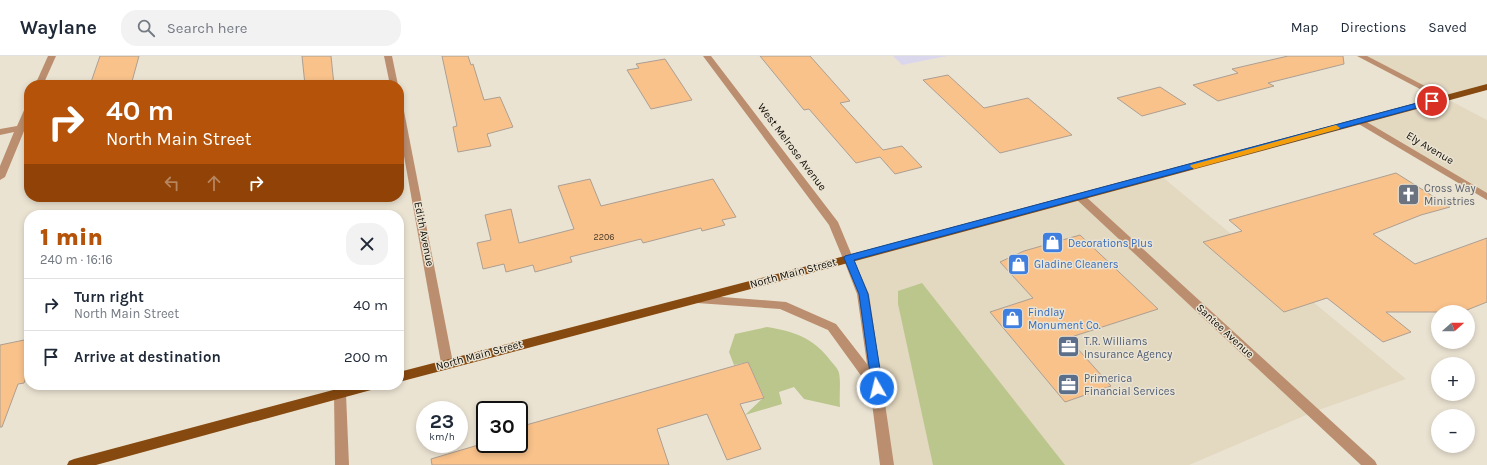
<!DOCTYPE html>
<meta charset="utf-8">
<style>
:root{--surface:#fff;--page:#f2f2f3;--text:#1f2937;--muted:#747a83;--line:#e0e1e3;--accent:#b45309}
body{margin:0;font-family:Karla,sans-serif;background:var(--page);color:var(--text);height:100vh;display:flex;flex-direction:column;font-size:15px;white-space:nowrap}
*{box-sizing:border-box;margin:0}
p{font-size:13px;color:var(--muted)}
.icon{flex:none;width:22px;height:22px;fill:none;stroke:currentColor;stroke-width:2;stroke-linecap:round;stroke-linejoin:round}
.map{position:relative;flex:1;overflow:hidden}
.drawer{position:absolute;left:24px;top:154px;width:380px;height:180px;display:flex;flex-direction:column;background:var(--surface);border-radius:16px;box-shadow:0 2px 6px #0003}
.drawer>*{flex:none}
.guide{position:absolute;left:24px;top:24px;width:380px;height:122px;border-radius:16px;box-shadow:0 2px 6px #0003;background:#b45309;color:#fff;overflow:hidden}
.needle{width:26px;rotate:69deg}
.fabs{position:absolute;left:1431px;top:249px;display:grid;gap:8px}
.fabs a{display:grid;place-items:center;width:44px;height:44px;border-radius:50%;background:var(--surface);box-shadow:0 2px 6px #0003;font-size:20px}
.speed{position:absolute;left:416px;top:345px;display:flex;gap:8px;font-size:20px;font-weight:700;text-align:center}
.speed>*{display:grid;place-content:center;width:52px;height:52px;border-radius:50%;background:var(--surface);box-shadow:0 2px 6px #0003;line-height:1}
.speed small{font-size:10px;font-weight:400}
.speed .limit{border:2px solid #111;border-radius:6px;background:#fff;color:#111}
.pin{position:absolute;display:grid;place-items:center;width:34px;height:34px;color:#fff;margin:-17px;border:2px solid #fff;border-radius:50%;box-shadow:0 1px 4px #0007}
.me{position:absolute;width:44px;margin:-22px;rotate:352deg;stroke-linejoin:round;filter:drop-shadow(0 0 3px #0008)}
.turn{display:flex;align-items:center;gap:14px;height:84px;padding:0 16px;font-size:18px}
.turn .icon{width:52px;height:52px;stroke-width:2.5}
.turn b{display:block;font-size:28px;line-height:34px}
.lanes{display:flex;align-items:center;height:38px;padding:0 16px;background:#0003;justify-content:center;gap:20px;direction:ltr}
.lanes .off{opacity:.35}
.round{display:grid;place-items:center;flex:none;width:42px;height:42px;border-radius:16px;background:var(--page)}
.headline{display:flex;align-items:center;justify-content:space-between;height:68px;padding:0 16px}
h1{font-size:24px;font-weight:800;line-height:30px;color:var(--accent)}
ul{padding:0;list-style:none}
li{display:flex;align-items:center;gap:12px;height:52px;padding:0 16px;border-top:1px solid var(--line)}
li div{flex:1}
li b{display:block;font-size:15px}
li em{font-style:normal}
header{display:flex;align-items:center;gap:24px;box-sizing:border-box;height:56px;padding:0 20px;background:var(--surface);border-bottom:1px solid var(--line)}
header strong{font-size:19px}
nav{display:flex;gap:22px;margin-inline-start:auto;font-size:14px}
.search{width:280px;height:36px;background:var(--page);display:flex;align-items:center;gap:10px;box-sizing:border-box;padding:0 14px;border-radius:16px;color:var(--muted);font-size:15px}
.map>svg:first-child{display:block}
.built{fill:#e3d8c0}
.education{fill:#dad7ed}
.green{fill:#bac68b}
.building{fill:#f9c28b;stroke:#ac9f92}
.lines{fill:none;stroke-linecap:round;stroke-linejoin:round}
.minor{fill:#ba8e6e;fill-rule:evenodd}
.tertiary{fill:#ba8e6e;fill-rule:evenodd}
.primary{fill:#86490f;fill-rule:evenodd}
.route{fill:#1a73e8;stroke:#114b97}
.slow{fill:#f59e0b}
.labels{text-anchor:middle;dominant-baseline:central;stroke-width:3;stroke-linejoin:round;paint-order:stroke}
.number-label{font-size:9px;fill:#4a3a29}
.street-label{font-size:11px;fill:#100d08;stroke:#ebe3d2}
.worship-label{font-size:11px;fill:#5b616d;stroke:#ebe3d2;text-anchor:start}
.shop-label{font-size:11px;fill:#366cbe;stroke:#ebe3d2;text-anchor:start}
.service-label{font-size:11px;fill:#4e5e75;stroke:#ebe3d2;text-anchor:start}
</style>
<header>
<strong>Waylane</strong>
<div class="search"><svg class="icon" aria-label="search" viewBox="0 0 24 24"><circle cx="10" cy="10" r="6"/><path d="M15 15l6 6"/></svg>Search here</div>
<nav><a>Map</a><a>Directions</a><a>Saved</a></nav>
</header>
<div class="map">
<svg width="1487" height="409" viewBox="0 0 1487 409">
<rect width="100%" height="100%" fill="#ebe3d2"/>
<!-- built -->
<g class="built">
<polygon points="1361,0 1487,0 1487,31 1445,42 1487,64 1487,141 1360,65 1444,42"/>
<polygon points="1160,119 1406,323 1313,356 1189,409 887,409 863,238 848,202"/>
</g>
<!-- education -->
<polygon class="education" points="893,0 947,0 902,9"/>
<!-- green -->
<g class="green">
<polygon points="922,227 1065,409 933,409 898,248 898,235"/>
<path d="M767 271C793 275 814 282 830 304 833 308 838 312 839 317 841 327 839 340 840 351L804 343 794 331 779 336 782 348 745 359 764 341 748 306 734 309 729 296 735 278Z"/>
</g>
<!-- building -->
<g class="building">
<polygon points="100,0 139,0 131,29 90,29"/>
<polygon points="302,0 331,0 334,29 305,29"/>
<polygon points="442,0 468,0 471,9 473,8 484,44 500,41 513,71 487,78 491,90 458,96 453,71 457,70"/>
<polygon points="760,0 810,0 850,45 840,47 883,94 902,90 922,111 895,118 880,101 856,107 809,53 804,54"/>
<polygon points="1288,0 1343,0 1344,8 1268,27 1274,30 1218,45 1193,29 1238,17 1232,13"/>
<polygon points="665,3 692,44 651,53 627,14 639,12 636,8"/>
<polygon points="948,19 984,52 1028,42 1072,79 1000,97 923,24"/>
<polygon points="1160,31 1186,48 1142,60 1117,42"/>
<polygon points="1396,117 1450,151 1421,159 1373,178 1415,208 1487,182 1487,246 1462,256 1386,256 1411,276 1383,286 1327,242 1284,256 1203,186 1242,175 1229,164"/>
<polygon points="590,123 601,150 713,123 736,161 722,164 725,169 702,175 701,172 643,187 641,183 570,201 572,206 535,216 533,209 506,216 504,208 483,213 477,187 491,184 485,159 511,153 519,187 574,173 558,130"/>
<polygon points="1080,179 1158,253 1068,282 1111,330 1065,346 990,256 1033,242 1000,206 1024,195"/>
<polygon points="29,283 29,313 24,327 18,328 2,371 0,371 0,289"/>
<polygon points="748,306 764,342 740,348 761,393 727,404 707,358 657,373 669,409 432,409 431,403 485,387 519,388 519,371"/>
</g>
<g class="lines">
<!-- minor -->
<g class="minor">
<polygon points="48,0 56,0 43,29 35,29"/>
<polygon points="384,0 392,0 398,29 390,29"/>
<polygon points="1357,0 1367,0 1448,42 1444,45 1441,44"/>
<polygon points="399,47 403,50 453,307 451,310 447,312 443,310 441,307 399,72"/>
<polygon points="29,49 29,63 5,121 0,124 0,110 14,76 0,79 0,73 17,70 25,52"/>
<polygon points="1360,62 1487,137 1487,144 1357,67 1356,65 1357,63"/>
<polygon points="1080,138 1084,139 1375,405 1377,409 1361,409 1076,143 1075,141"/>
<polygon points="848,198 852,199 853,202 869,238 894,409 880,409 870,332 828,274 780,253 697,247 693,246 691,243 693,240 697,239 786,246 836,268 867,308 857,238 843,202 844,199"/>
<polygon points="340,333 345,334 346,338 349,409 335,409 334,338 335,334"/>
</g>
<!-- tertiary -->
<polygon class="tertiary" points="703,0 711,0 838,166 853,202 852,205 844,205 829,169"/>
<!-- primary -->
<g class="primary">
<polygon points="1487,28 1487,34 811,217 399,326 399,316 811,209"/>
<polygon points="352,329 377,329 376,333 371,334 96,409 67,409 69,405 74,403"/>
</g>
</g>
<!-- route -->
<polygon class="route" points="1432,43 1435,44 1435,47 854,204 868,238 883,332 881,335 877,336 873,335 872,332 859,238 844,202 845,200"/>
<!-- slow -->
<polygon class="slow" points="1336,69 1340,72 1339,73 1197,112 1194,113 1190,110 1191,109"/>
<!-- icons -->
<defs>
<symbol id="church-square" viewBox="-11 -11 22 22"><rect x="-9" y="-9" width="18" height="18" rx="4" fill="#6b7280" stroke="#ebe3d2"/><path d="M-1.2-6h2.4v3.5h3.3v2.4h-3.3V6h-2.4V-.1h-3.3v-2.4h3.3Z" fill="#fff"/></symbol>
<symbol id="shop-square" viewBox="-11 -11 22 22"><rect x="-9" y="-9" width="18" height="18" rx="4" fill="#3f7fe0" stroke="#ebe3d2"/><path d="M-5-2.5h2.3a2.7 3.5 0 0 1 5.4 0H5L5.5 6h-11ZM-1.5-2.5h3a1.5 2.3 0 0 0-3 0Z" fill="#fff"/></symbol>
<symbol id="office-square" viewBox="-11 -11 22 22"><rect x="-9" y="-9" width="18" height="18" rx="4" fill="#5c6f8a" stroke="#ebe3d2"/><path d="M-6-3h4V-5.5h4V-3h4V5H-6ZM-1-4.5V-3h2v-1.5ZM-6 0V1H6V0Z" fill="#fff"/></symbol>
</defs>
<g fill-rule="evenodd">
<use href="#church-square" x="1396" y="126" width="25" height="25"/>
<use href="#shop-square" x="1040" y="174" width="25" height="25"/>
<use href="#shop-square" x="1006" y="196" width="25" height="25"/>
<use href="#shop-square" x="1000" y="250" width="25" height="25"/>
<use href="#office-square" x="1056" y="278" width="25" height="25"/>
<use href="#office-square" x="1056" y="316" width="25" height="25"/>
</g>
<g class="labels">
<!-- number labels -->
<g class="number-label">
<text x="604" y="181">2206</text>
</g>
<!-- street labels -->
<g class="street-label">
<text transform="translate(792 91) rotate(53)">West Melrose Avenue</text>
<text transform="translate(1430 92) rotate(31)">Ely Avenue</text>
<text transform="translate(424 178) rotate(79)">Edith Avenue</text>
<text transform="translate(793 217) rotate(-15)">North Main Street</text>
<text transform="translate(1225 275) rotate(43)">Santee Avenue</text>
<text transform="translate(479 299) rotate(-15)">North Main Street</text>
</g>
<!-- worship labels -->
<g class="worship-label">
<text x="1424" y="132">Cross Way<tspan x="1424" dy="13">Ministries</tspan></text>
</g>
<!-- shop labels -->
<g class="shop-label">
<text x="1068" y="187">Decorations Plus</text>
<text x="1034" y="208">Gladine Cleaners</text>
<text x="1028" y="256">Findlay<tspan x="1028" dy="13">Monument Co.</tspan></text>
</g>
<!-- service labels -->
<g class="service-label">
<text x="1084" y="285">T.R. Williams<tspan x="1084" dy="13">Insurance Agency</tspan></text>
<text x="1084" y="322">Primerica<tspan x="1084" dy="13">Financial Services</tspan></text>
</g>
</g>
</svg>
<div class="fabs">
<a><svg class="needle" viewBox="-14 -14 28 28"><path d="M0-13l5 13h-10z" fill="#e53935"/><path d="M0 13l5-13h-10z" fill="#747a83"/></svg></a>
<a>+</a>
<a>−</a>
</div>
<div class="speed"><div>23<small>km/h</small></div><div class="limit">30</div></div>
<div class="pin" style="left:1432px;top:45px;background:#d93025"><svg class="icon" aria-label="arrive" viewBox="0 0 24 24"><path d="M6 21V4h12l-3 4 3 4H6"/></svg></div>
<svg class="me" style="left:877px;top:332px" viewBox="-20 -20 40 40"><circle r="17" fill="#1a73e8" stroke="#fff" stroke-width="3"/><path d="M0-11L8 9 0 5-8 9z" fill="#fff"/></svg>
<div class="guide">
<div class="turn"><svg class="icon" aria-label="right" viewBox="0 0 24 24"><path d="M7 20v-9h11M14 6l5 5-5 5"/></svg><div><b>40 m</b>North Main Street</div></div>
<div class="lanes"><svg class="icon off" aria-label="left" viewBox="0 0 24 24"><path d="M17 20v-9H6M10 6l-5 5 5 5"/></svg><svg class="icon off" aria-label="ahead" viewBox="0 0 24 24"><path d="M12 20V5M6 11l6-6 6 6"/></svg><svg class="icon" aria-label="right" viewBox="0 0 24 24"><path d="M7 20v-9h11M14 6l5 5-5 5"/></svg></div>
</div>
<section class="drawer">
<div class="headline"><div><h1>1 min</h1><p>240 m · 16:16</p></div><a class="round"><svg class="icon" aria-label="close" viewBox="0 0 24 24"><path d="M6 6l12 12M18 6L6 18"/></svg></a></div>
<ul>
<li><svg class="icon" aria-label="right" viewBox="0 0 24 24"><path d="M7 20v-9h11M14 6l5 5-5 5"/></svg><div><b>Turn right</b><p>North Main Street</p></div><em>40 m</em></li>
<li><svg class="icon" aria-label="arrive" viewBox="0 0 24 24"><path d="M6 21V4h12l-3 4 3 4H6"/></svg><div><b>Arrive at destination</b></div><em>200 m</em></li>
</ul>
</section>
</div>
